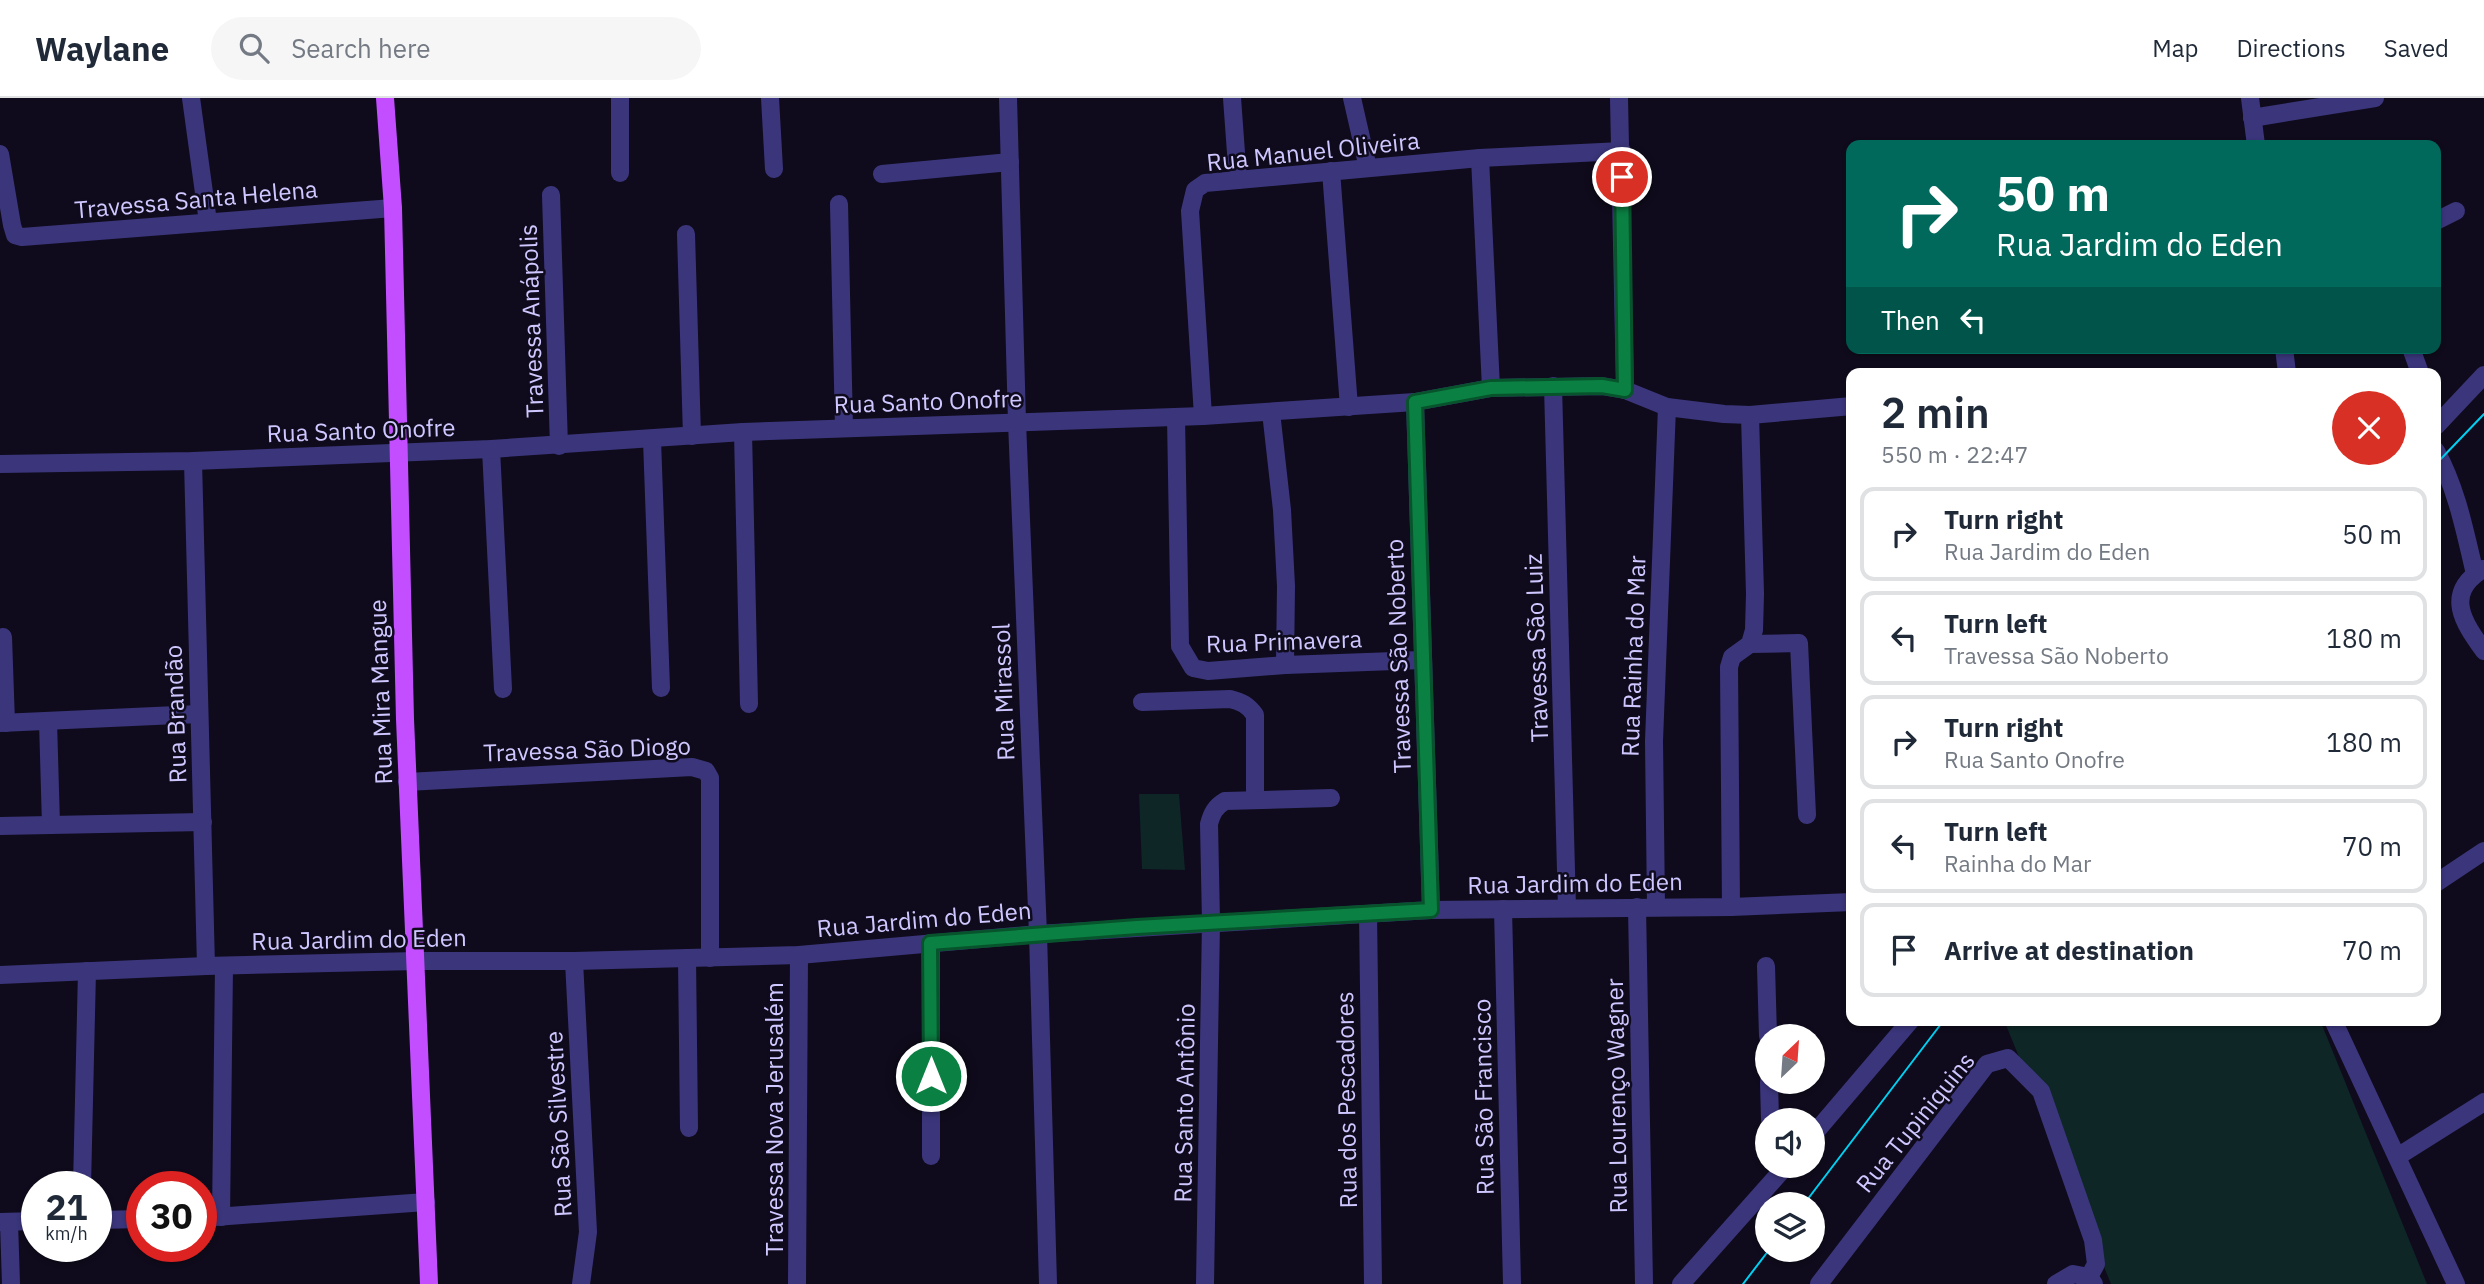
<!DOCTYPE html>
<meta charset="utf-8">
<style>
:root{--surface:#fff;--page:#f6f6f7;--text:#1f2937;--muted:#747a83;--line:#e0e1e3}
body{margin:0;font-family:"IBM Plex Sans",sans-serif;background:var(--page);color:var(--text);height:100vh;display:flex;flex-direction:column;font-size:26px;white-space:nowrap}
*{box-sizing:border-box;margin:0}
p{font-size:23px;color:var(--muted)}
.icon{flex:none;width:38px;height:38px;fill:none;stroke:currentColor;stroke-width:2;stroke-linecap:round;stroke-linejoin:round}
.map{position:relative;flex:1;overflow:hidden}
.drawer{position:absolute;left:1846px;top:270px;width:595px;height:658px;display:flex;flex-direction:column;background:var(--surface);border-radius:14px;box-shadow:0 2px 5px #0004}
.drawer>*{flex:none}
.guide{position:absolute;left:1846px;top:42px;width:595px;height:214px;border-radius:14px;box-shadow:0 2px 5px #0004;background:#00695c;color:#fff;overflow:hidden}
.needle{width:46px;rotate:25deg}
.tools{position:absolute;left:1755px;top:926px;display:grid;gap:14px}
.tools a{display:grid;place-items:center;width:70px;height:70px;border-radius:50%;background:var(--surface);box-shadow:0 2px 5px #0004;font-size:35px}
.speed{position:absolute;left:21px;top:1073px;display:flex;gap:14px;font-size:35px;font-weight:700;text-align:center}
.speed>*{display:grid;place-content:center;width:91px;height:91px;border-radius:50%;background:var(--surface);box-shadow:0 2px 5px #0004;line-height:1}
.speed small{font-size:18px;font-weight:400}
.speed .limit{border:10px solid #d22;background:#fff;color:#111}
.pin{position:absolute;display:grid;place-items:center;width:60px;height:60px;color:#fff;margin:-30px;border:4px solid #fff;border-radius:50%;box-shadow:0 2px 7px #0007}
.me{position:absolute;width:77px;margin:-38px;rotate:0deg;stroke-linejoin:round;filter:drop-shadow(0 0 5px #0008)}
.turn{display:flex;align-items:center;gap:24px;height:147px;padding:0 35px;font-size:32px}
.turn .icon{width:91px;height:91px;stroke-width:2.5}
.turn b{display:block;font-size:49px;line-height:60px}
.then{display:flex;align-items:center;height:66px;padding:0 35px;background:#0003;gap:14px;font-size:26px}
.round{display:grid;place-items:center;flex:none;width:74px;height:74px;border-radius:37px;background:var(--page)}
.summary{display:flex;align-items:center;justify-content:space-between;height:119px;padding:0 35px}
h1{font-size:42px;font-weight:600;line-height:52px}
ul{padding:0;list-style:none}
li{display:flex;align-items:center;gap:21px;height:94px;margin:0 14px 10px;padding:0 21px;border:4px solid var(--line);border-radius:14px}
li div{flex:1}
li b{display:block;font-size:26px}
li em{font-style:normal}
header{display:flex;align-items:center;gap:42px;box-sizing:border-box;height:98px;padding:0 35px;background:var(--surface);border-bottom:2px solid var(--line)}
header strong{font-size:33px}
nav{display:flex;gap:38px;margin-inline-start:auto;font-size:24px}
.search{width:490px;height:63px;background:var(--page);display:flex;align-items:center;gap:18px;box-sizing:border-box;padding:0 24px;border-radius:38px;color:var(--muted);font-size:26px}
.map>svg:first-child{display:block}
.green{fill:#0e2626}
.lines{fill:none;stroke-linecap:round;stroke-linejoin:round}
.minor{stroke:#3b367c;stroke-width:18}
.major{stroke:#c34eff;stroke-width:18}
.tram{stroke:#00d0f2;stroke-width:2}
.route-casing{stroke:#07532c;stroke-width:18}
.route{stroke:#0b8043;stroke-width:12}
.labels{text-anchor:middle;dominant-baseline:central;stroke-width:5;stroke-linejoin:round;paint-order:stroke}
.street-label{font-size:24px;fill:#cfc7ff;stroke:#0f0b1c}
</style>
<header>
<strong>Waylane</strong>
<div class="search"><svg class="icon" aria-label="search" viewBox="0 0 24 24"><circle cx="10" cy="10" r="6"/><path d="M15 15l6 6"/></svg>Search here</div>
<nav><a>Map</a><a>Directions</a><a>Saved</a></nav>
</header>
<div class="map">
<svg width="2484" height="1186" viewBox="0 0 2484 1186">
<rect width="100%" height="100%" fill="#0f0b1c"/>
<!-- green -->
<g class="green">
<polygon points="1179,696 1185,772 1142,771 1139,696"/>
<polygon points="2004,922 2320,922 2427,1186 2111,1186"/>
</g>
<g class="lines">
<!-- minor -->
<g class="minor">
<polyline points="191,0 208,124"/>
<polyline points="770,0 774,71"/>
<polyline points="1008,0 1017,324 1038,836 1048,1186"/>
<polyline points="1232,0 1238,82"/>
<polyline points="1352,0 1368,70"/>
<polyline points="1619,0 1625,292"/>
<polyline points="2250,0 2256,47"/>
<polyline points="2252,20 2375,0"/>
<polyline points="0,56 12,127 15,137 22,139 393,110"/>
<polyline points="1480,60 1491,290"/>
<polyline points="1331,73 1349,309"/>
<polyline points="620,75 620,0"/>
<polyline points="882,76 1010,64"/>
<polyline points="551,97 559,348"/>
<polyline points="839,106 844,330"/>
<polyline points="2436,123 2456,113"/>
<polyline points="686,136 692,338"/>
<polyline points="2284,250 2287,275"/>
<polyline points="2411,250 2420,275"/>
<polyline points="1553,288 1567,810"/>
<polyline points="1415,304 1431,812"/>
<polyline points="1271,314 1282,412 1286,488 1285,567"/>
<polyline points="1203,318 1190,113 1195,92 1205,85 1480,60 1622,53"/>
<polyline points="1176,319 1180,548 1193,570 1208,573 1285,567 1422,562"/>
<polyline points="2436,328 2484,277"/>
<polyline points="743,334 749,606"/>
<polyline points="652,342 661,590"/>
<polyline points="491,351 503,591"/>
<path d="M2436 353C2457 391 2465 434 2475 476"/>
<polyline points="193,363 206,868"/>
<polyline points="0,366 193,363 491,351 743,334 1203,318 1415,304 1491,290 1602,288 1625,292 1667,309 1724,316 1750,317 1852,308"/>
<path d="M2483 471C2443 496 2464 525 2484 553"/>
<polyline points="3,539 6,625"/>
<polyline points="1750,546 1799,545 1807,717"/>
<path d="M1142 604 1230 601C1242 604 1248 607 1255 617V701"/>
<polyline points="48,623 51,727"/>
<polyline points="0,625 199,616"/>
<polyline points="407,684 692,669 706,673 710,680 710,860"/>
<polyline points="0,728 203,724"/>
<polyline points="2436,785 2484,753"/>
<polyline points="1637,809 1644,1186"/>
<polyline points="1656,809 1654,643 1667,309"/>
<polyline points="1731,809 1729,569 1732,559 1750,546 1754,532 1755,496 1750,317"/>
<polyline points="1503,811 1512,1186"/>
<polyline points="1368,816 1373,1186"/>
<polyline points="931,845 931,1058"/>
<polyline points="687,860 689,1030"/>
<polyline points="574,863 588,1134 581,1186"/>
<polyline points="1766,868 1768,938"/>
<polyline points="0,877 206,868 417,863 574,863 799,857 1038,836 1431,812 1731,809 1852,804"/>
<polyline points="2333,922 2456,1186"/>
<polyline points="1769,984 1770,1022"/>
<polyline points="1813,1037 1911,922"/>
<polyline points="2397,1059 2484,1004"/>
<polyline points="82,1088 87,873"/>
<polyline points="221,1119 224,868"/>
<polyline points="201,1120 426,1104"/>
<polyline points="96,1122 142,1121"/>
<polyline points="0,1124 37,1123"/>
<polyline points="9,1124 11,1186"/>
<polyline points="797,1186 799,857"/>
<path d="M1205 1186 1211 824 1209 726C1212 715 1215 709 1225 703L1331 700"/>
<polyline points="1681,1186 1786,1068"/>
<polyline points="1819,1186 1987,966 2008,960 2041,993 2093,1142 2096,1166 2089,1179"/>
<polyline points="2056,1186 2073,1176 2089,1179 2094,1186"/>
</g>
<!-- major -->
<polyline class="major" points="385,0 393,110 405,621 429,1186"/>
<!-- tram -->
<g class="tram">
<polyline points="2436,366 2484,316"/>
<polyline points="1804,1106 1944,922"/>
<polyline points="1743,1186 1769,1152"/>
</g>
</g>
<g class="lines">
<defs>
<polyline id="route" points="931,978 930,845 1137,829 1431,812 1415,304 1491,290 1602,288 1625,292 1622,79"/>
</defs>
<!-- route casing -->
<use href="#route" class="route-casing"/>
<!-- route -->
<use href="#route" class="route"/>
</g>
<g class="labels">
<!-- street labels -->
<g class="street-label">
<text transform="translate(1313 53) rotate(-6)">Rua Manuel Oliveira</text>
<text transform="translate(196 101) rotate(-5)">Travessa Santa Helena</text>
<text transform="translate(531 223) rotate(-92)">Travessa Anápolis</text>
<text transform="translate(928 303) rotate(-2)">Rua Santo Onofre</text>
<text transform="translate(361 332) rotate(-2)">Rua Santo Onofre</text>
<text transform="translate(1284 543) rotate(-2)">Rua Primavera</text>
<text transform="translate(1536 550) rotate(-92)">Travessa São Luiz</text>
<text transform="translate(1398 558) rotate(-92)">Travessa São Noberto</text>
<text transform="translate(1633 558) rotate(-88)">Rua Rainha do Mar</text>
<text transform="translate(380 594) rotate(-92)">Rua Mira Mangue</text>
<text transform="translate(1003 594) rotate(-92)">Rua Mirassol</text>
<text transform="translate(175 616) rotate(-92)">Rua Brandão</text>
<text transform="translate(587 651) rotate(-2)">Travessa São Diogo</text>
<text transform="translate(1575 785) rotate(-1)">Rua Jardim do Eden</text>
<text transform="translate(924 821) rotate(-5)">Rua Jardim do Eden</text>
<text transform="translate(359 841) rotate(-1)">Rua Jardim do Eden</text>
<text transform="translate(1616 998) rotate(-91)">Rua Lourenço Wagner</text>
<text transform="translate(1483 999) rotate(-91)">Rua São Francisco</text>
<text transform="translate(1346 1002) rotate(-91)">Rua dos Pescadores</text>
<text transform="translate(1184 1005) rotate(-89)">Rua Santo Antônio</text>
<text transform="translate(774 1021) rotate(-90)">Travessa Nova Jerusalém</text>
<text transform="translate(1915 1024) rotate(-51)">Rua Tupiniquins</text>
<text transform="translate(558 1026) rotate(-93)">Rua São Silvestre</text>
</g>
</g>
</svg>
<div class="tools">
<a><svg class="needle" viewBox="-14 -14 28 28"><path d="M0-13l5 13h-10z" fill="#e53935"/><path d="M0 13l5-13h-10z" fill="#747a83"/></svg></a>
<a><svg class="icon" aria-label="sound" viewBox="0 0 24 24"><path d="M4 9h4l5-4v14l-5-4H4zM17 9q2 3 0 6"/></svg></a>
<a><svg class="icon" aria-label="layers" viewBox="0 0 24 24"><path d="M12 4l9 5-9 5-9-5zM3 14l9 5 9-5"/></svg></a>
</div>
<div class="speed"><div>21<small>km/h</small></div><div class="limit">30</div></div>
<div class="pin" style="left:1622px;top:79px;background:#d93025"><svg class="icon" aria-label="arrive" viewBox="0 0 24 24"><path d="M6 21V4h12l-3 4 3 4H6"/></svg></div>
<svg class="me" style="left:931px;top:978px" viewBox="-20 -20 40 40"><circle r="17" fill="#0b8043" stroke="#fff" stroke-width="3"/><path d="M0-11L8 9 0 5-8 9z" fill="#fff"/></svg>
<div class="guide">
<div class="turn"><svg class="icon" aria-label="right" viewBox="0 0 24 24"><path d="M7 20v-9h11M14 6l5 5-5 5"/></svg><div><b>50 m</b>Rua Jardim do Eden</div></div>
<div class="then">Then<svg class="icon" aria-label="left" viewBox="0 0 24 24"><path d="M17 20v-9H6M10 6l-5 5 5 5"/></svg></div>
</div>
<section class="drawer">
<div class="summary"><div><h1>2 min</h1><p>550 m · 22:47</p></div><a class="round" style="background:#d93025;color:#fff"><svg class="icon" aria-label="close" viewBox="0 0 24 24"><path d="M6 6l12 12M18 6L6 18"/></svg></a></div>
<ul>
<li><svg class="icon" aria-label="right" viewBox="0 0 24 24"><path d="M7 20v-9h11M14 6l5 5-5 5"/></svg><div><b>Turn right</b><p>Rua Jardim do Eden</p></div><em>50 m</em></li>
<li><svg class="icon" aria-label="left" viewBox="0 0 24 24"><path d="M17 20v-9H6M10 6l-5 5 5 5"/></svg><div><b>Turn left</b><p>Travessa São Noberto</p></div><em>180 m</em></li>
<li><svg class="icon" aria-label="right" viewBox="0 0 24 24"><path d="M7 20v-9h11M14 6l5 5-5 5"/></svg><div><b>Turn right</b><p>Rua Santo Onofre</p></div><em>180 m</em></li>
<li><svg class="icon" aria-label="left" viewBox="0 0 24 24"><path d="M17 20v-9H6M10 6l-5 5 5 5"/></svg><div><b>Turn left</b><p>Rainha do Mar</p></div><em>70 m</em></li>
<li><svg class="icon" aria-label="arrive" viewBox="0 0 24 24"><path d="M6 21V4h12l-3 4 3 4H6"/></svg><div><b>Arrive at destination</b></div><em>70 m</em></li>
</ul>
</section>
</div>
